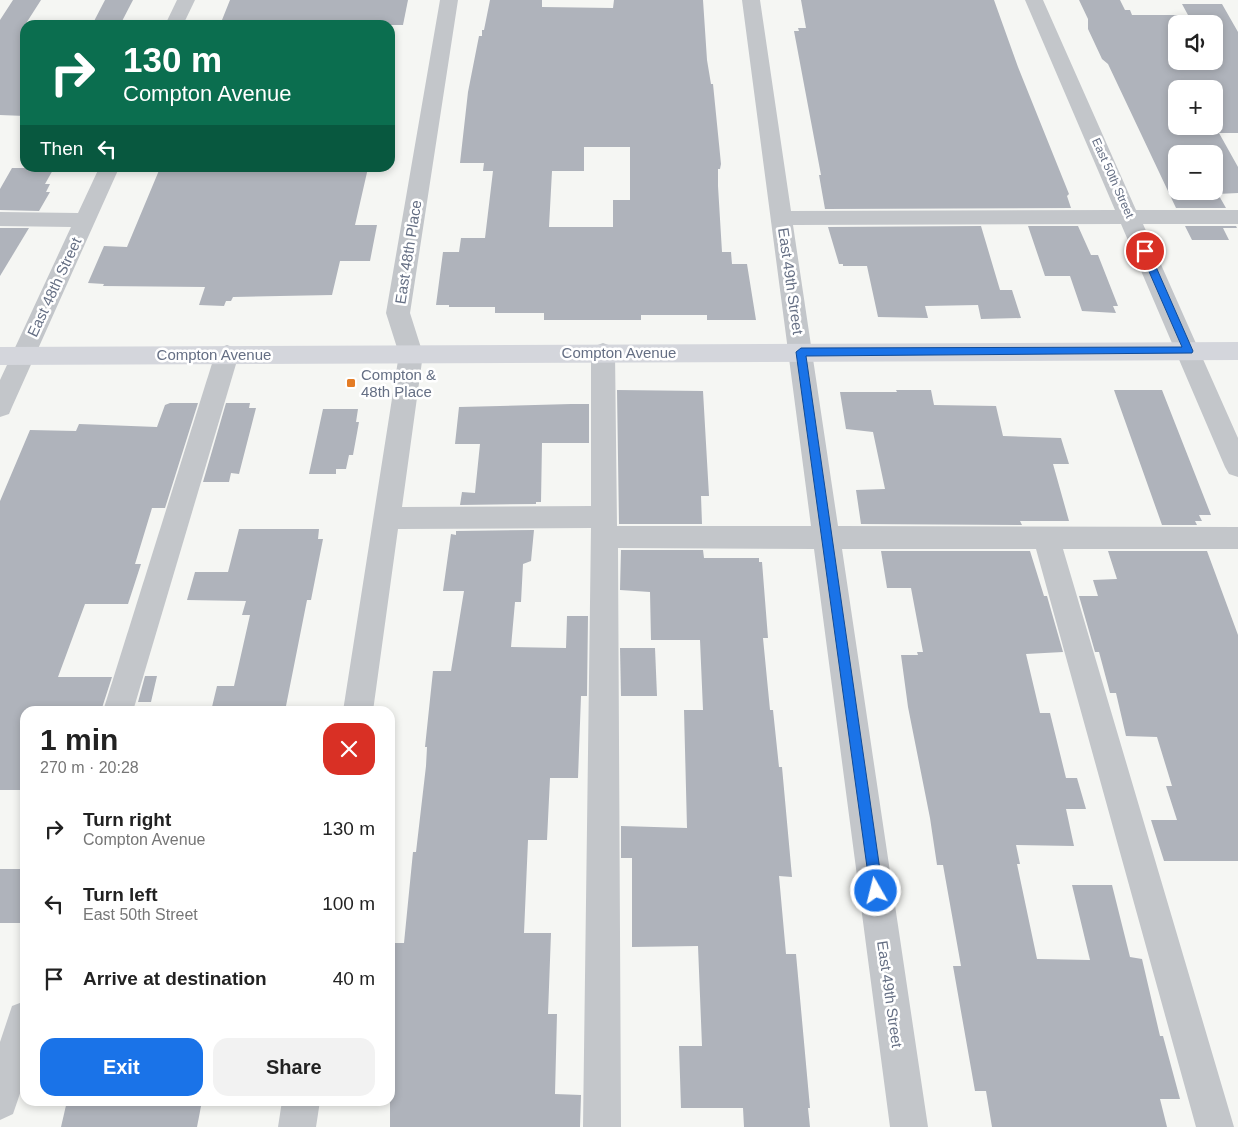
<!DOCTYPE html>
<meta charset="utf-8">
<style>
:root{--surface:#fff;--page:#f2f2f2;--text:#222;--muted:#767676;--accent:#1a73e8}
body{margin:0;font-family:Helvetica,sans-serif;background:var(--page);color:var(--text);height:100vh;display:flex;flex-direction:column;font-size:19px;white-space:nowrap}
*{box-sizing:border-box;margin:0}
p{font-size:16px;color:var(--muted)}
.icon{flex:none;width:28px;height:28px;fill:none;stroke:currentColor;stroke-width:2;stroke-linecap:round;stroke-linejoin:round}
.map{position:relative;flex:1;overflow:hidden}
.panel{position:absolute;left:20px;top:706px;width:375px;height:400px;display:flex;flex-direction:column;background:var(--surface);border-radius:15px;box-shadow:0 2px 8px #0003}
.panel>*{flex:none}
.guide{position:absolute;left:20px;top:20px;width:375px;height:152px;border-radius:15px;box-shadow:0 2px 8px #0003;background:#0b6e4f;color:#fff;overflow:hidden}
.tools{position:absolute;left:1168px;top:15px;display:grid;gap:10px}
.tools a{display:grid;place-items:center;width:55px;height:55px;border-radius:10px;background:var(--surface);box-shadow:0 2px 8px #0003;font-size:25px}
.pin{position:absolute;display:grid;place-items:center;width:42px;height:42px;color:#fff;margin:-21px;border:2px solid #fff;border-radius:50%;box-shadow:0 1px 5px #0007}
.me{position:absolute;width:55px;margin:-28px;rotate:352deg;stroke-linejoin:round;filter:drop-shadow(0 0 4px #0008)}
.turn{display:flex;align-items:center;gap:18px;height:105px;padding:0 20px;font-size:22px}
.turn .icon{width:65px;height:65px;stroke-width:2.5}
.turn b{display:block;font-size:35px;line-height:42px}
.then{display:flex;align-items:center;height:48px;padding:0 20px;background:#0003;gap:10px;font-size:19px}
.round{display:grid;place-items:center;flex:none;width:52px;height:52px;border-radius:15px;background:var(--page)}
.overview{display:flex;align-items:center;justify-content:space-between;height:85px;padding:0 20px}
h1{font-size:30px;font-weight:600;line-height:38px}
.button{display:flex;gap:10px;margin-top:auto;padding:10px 20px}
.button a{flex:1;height:58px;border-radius:15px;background:var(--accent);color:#fff;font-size:20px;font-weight:600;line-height:58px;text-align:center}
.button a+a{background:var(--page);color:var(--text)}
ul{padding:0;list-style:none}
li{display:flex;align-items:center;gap:15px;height:75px;padding:0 20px}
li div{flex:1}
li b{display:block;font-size:19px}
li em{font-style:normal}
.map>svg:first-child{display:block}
.building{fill:#afb3bb;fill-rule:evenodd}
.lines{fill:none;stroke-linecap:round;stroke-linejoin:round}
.minor{fill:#c3c6ca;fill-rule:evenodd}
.major{fill:#d4d6dc;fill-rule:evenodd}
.route{fill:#1a73e8;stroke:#114b97}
.poi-dot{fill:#e47c25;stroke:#fff;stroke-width:2}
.labels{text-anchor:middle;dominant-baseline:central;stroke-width:5;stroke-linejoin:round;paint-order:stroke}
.far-street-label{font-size:12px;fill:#656f84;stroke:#fff}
.street-label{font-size:15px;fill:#656f84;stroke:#fff}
.poi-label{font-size:15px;fill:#656f84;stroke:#fff;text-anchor:start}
</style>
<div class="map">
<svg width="1238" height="1127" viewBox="0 0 1238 1127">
<rect width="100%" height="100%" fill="#f5f6f3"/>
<!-- building -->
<g class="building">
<polygon points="13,0 41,0 25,25 25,116 0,115 0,20"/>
<polygon points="105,0 133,0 120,25 92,25"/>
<polygon points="230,0 408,0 403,25 220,25"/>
<path d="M490 0H542V7L613 8 614 0H703L707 60 711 84H713L721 164 720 169H718V186L722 252H731L732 264H747L756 320H707V315H641V320H544V313H495V307H449V305H436L443 252H459L461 238H485L493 171H483L484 163H460L468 92 479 36H482V30H484ZM584 147H630V200H613V227H549L552 171H584Z"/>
<polygon points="801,0 994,0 1018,67 1069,194 1067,196 1071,208 825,209 819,175 821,175 794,31 799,31 798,28 806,28"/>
<path d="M1079 0H1120L1125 10H1130L1132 15H1188L1182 4H1222L1238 32V133H1219L1238 167V193L1218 194 1226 208H1176L1108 64 1102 59 1088 29V19ZM1176 24H1214V61H1176ZM1176 89H1214V126H1176ZM1176 154H1214V191H1176Z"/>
<polygon points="12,168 54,168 45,184 50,184 46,192 50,192 39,211 0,210 0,189"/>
<polygon points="160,168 368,168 355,225 377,225 370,261 340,261 332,295 233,297 231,301 226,301 224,306 199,305 205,287 103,286 104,284 88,283 104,246 127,247"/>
<polygon points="981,226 1000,290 1012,290 1021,318 981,319 978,305 925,306 928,318 878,317 867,266 843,266 843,264 839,264 828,227"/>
<polygon points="1028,226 1078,226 1091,255 1098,255 1118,306 1113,306 1116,313 1082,311 1070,276 1045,276"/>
<polygon points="1185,226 1236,226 1237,228 1223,228 1229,240 1192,240"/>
<polygon points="0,228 29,228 0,276"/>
<polygon points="617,390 703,391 709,496 701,496 702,524 619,524"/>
<polygon points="896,390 931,390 934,405 996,406 1003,436 1061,438 1069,464 1053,464 1069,521 1020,521 1022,525 861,524 856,490 885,489 873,432 846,429 840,392 897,392"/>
<polygon points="1114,390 1162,390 1211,515 1199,515 1202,521 1195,521 1197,525 1162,525"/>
<polygon points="170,403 198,403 165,508 152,508 135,564 141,564 128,604 85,604 58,677 112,677 101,711 25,711 25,790 0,790 0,501 30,430 76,431 79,424 157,427 165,405"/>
<polygon points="226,403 250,403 249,408 256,408 239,474 231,473 229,482 203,482"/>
<polygon points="571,404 589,404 589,443 542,443 541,502 536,502 536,504 460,505 462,492 475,493 480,444 455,444 459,407"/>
<polygon points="323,409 358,409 356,422 359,422 353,455 349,455 346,469 336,469 336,474 309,474"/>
<polygon points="239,529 319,529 318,539 323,539 311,600 307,600 285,711 211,711 217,686 234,686 250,615 242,615 246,601 187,600 195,572 228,572"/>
<polygon points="534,530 531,561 523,564 521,602 515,602 511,647 566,648 567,616 588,616 587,696 581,696 578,778 550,778 547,840 528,840 524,933 551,933 548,1014 557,1014 555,1094 581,1095 580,1127 390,1127 390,1026 394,984 390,984 395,943 404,943 413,852 416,852 426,766 427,747 425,747 433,671 451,671 464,591 443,591 451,534 456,535 456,531"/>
<polygon points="621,550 703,550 704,558 759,558 759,562 762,562 768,638 763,638 770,710 773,710 779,767 782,767 792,877 779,876 786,954 796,954 810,1108 808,1108 810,1127 744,1127 743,1108 681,1108 679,1046 702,1046 698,946 632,947 632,858 621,858 621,826 687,828 684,710 703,710 700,640 651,640 650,592 620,590"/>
<polygon points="881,551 1030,551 1044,596 1047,596 1063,652 1026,654 1040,713 1050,713 1066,778 1077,778 1086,809 1066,809 1074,846 1016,845 1020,864 1017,864 1037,959 1090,960 1072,885 1112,885 1130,957 1142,959 1160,1036 1163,1036 1180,1099 1160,1099 1167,1127 992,1127 986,1091 975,1091 953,966 961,966 943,865 937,865 930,818 908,707 901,655 918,655 917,652 923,652 911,588 887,588"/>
<polygon points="1108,551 1207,551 1238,635 1238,861 1164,861 1151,820 1177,820 1166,786 1172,786 1157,737 1126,736 1116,693 1110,693 1099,652 1095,652 1079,596 1098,596 1093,580 1117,579"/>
<polygon points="620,648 655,648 657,696 621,696"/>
<polygon points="145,676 157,676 151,702 138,702"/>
<rect x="0" y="869" width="25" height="54"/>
<polygon points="67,1101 202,1101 197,1127 61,1127"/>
</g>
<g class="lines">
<!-- minor -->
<g class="minor">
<polygon points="177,0 195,0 183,25 165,25"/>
<polygon points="440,0 458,0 410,313 423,354 402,507 591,506 591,352 595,346 603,343 611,346 615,352 617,526 811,526 742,0 760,0 791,211 1115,210 1025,0 1043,0 1136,210 1238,210 1238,224 1143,224 1238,438 1238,477 1229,474 1225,467 1121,224 793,225 838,526 1238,527 1238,549 1063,549 1234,1127 1196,1127 1036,549 842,549 928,1127 890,1127 814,549 618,548 621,1127 583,1127 591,528 398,529 373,711 343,711 399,354 386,313"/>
<polygon points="99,168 119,168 12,407 9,414 0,417 0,380 71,227 0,226 0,212 78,213"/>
<polygon points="227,345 235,348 239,354 133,711 103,711 215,354 219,348"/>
<polygon points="25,1001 25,1079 13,1114 0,1120 0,1042 12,1006"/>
<polygon points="282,1101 320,1101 316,1127 278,1127"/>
</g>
<!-- major -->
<polygon class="major" points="1238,342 1238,360 0,365 0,347"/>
</g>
<!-- route -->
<polygon class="route" points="1145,248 1149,251 1193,351 1192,353 806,356 883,891 881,896 876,898 871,896 796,352 801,348 1182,347 1140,251"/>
<!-- markers -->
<rect class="poi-dot" x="346" y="378" width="10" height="10" rx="2.5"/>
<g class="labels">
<!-- far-street labels -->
<g class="far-street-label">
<text transform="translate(1113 178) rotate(66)">East 50th Street</text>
</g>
<!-- street labels -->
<g class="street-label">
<text transform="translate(408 252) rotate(-81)">East 48th Place</text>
<text transform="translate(791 281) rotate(82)">East 49th Street</text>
<text transform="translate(54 287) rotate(-65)">East 48th Street</text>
<text x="619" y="352">Compton Avenue</text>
<text x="214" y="354">Compton Avenue</text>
<text transform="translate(890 994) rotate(82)">East 49th Street</text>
</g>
<!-- poi labels -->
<g class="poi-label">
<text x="361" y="374">Compton &amp;<tspan x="361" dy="17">48th Place</tspan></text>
</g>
</g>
</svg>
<div class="tools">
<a><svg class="icon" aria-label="sound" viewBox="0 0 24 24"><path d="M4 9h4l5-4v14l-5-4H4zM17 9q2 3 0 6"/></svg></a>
<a>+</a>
<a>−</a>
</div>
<div class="pin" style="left:1145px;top:251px;background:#d93025"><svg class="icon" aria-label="arrive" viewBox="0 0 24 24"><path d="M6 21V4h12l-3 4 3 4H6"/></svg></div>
<svg class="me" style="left:876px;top:891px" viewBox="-20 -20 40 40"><circle r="17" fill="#1a73e8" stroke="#fff" stroke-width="3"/><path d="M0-11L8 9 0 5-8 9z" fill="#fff"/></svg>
<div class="guide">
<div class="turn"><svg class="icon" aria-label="right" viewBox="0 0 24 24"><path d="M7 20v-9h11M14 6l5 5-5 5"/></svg><div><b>130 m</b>Compton Avenue</div></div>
<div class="then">Then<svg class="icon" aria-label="left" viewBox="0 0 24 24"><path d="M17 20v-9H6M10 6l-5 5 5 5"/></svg></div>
</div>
<section class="panel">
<div class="overview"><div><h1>1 min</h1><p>270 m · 20:28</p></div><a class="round" style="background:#d93025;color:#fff"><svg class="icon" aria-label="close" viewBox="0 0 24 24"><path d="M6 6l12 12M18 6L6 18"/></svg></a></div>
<ul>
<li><svg class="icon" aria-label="right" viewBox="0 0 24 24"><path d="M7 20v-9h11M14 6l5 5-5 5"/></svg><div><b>Turn right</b><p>Compton Avenue</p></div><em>130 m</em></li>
<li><svg class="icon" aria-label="left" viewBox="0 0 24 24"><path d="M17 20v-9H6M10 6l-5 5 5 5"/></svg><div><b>Turn left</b><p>East 50th Street</p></div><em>100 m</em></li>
<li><svg class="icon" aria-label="arrive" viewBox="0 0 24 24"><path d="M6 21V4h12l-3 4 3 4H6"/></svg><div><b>Arrive at destination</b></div><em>40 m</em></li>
</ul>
<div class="button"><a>Exit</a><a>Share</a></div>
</section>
</div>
